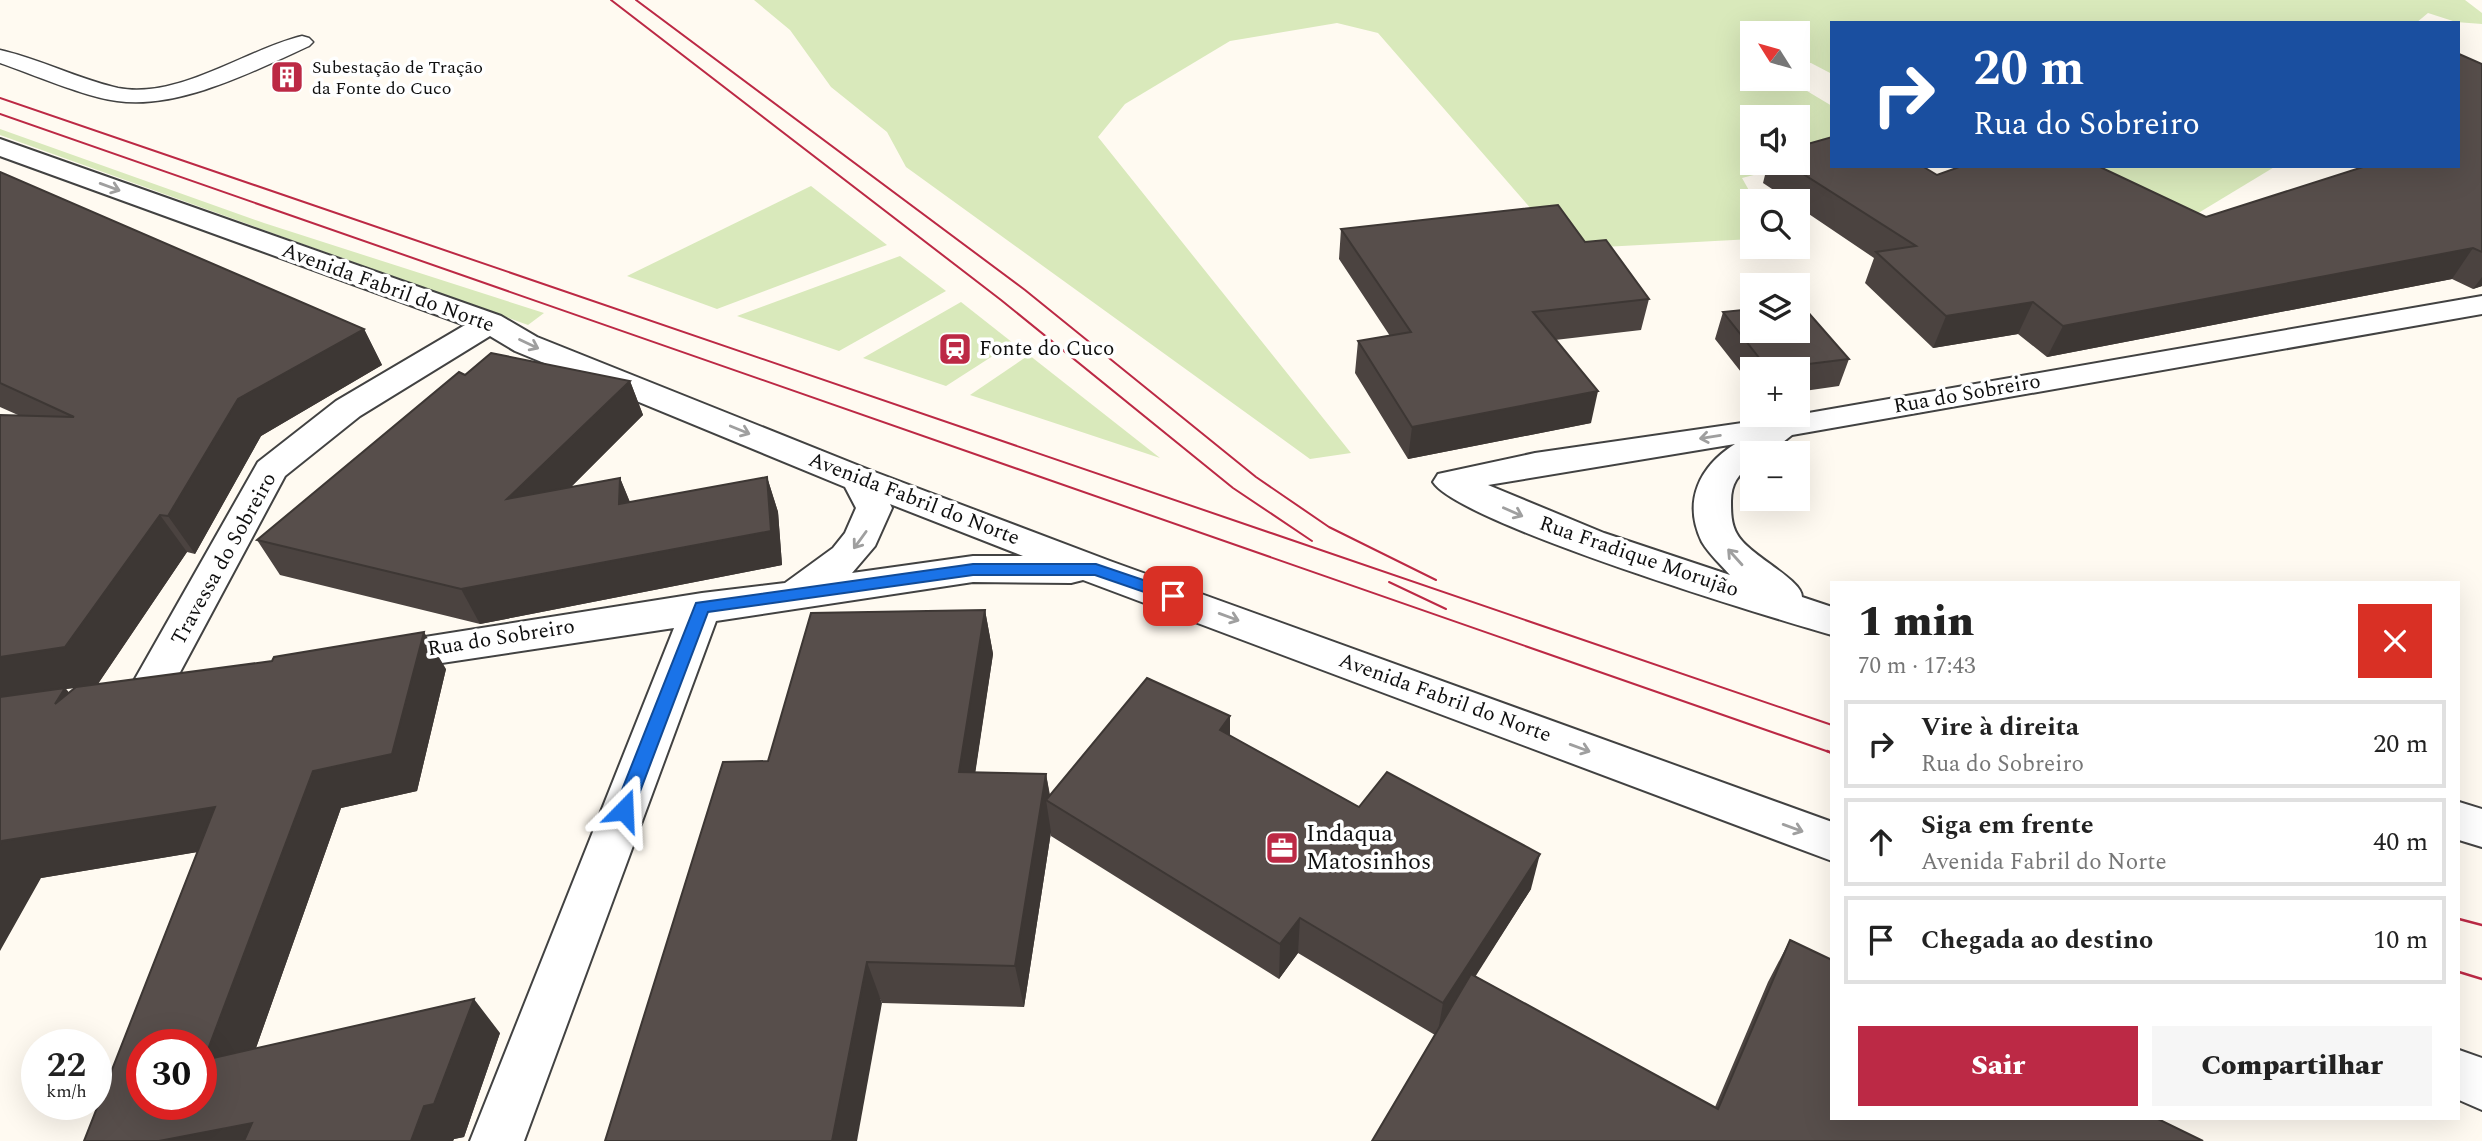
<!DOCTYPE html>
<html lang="pt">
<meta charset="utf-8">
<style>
:root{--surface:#fff;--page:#f6f6f6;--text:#222;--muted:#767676;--line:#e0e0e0;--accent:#bc2945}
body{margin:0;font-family:Spectral,serif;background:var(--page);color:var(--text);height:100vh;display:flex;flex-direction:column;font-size:26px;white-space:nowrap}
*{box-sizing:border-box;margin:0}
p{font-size:23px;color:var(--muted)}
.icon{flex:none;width:38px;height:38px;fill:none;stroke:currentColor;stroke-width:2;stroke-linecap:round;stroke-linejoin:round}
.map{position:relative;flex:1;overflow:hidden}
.drawer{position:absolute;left:1830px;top:581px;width:630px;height:539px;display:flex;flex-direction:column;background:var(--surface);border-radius:0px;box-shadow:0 7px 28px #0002}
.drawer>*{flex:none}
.top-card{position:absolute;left:1830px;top:21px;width:630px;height:147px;border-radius:0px;box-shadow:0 7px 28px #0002;background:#1a4fa0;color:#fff;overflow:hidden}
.needle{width:46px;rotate:307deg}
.fabs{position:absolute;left:1740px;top:21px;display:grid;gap:14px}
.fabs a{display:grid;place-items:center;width:70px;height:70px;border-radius:0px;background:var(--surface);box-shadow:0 7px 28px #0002;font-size:35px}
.speed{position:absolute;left:21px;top:1029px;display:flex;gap:14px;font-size:35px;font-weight:700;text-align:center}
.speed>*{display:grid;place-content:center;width:91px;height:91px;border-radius:50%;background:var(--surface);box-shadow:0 7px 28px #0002;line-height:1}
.speed small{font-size:18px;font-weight:400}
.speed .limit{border:10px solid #d22;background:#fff;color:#111}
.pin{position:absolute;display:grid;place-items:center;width:60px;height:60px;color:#fff;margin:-30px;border-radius:14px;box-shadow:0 4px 10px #0006}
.me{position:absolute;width:77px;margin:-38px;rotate:21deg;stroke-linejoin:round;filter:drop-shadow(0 0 5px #0008)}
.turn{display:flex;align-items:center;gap:24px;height:147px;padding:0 28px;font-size:32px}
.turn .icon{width:91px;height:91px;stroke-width:2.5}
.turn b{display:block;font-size:49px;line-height:60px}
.round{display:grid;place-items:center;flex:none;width:74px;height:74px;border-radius:0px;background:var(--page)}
.overview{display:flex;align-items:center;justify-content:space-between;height:119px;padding:0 28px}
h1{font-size:42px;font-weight:800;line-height:52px}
.button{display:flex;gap:14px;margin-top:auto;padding:14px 28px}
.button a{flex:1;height:80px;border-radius:0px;background:var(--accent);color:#fff;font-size:28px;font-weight:800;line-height:80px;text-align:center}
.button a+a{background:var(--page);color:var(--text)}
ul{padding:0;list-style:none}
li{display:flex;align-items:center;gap:21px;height:88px;margin:0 14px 10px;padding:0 14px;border:4px solid var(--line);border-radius:0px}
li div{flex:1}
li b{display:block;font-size:26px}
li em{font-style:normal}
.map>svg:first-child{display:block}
.green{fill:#d9e9bb;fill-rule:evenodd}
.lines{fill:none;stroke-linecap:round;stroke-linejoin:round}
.lane-casing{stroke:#424242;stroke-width:3}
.street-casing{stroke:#424242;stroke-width:4}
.lane{fill:#fff;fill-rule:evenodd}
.street{fill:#fff;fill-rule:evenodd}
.tram-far1{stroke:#bc2945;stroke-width:2}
.tram{stroke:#bc2945;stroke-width:2.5}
.wall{fill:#4b4340;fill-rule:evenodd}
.shaded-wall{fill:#3d3734}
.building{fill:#574e4b;stroke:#3d3734;stroke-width:2;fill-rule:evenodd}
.oneway{stroke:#9f9f9f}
.route{fill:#1a73e8;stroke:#114b97;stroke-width:2}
.labels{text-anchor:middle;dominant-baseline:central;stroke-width:7;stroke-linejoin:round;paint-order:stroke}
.far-poi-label{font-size:18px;fill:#0f0f0f;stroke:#fff;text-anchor:start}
.street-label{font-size:21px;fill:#0f0f0f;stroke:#fff}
.poi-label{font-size:21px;fill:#0f0f0f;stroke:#fff;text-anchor:start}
.near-poi-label{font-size:24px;fill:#0f0f0f;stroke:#fff;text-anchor:start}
</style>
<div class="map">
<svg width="2482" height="1141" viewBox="0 0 2482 1141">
<rect width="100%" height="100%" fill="#fffaf1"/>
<!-- green -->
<g class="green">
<path d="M754 0H2465L2482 13V24L2456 22 2428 13 2416 23H1832V74L1811 63 1797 62V33H1752V79H1787L1832 106V155L1742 178 1755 201H1752V239L1566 249 1378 33 1337 23 1230 41 1125 104 1098 137 1351 453 1310 459 906 167 887 132 831 87 790 30ZM1752 117H1797V163H1752Z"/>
<polygon points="0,129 264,223 544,313 528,325 0,135"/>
<polygon points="2015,166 2276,166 2157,238"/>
<polygon points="811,186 887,245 717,309 627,276"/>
<polygon points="900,256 946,291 839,351 737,316"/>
<polygon points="961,302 1013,343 946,386 863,358"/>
<polygon points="1029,355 1160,458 970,395"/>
</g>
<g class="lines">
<defs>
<path id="lane" d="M302 36 309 38 313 42 309 46C254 71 178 110 117 101 85 97 32 74 0 63V50C40 59 78 79 118 88 178 100 247 49 302 36Z"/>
<g id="street">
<path d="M0 139 501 316 537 337 872 471 1110 561 1832 822V861L1083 580 1071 583 973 582 716 621 524 1141H470L674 628 382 672 368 668 362 657 368 646 702 593 785 583 833 548 845 533 856 508 845 487 515 351 490 336 360 416 285 476 163 704 148 709 133 704 127 693 258 462 336 401 465 325 0 156ZM890 504 1023 556H973L852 573 875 546 892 508Z"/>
<path d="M2482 296V314L1792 435 1769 453H1752V465C1738 474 1731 484 1731 501 1731 512 1731 524 1737 534 1748 555 1802 579 1802 597L1832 607V635C1769 617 1459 523 1433 482L1438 474 1535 453 1797 415ZM1735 444C1700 466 1682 501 1702 542 1709 554 1721 565 1730 575L1604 533 1488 485Z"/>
<polygon points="2459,802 2482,809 2482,847 2459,840"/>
<polygon points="2459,1050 2482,1058 2482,1110 2459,1100"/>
</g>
</defs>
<!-- lane casing -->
<use href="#lane" class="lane-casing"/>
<!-- street casing -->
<use href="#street" class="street-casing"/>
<!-- lane -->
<use href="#lane" class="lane"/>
<!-- street -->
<use href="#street" class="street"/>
<!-- tram-far1 -->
<g class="tram-far1">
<polyline points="611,0 1001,300 1233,488 1312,541"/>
<polyline points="636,0 1025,290 1256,477 1329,527 1436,580"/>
<polyline points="0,98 1832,725"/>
<polyline points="0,114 1832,753"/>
<polyline points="1389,582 1446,609"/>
</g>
<!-- tram -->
<g class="tram">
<polyline points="1827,751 1832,753"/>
<polyline points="2459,919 2482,925"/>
<polyline points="2459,972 2482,979"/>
</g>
</g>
<!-- wall -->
<g class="wall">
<polygon points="2482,64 2482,286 2473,289 2452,279 2047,357 2018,334 1933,348 1865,283 1874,258 1797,206 1797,201 1790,201 1763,183 1768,163 1797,163 1937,175 2206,217 2459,166"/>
<path d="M0 172 364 329 382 365 261 436 195 554 187 552 98 684 446 669 417 791 341 808 256 1048 500 1033 464 1137 454 1139 453 1141H84L197 852 41 878 18 415 0 407ZM74 688 69 693 66 689Z"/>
<polygon points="1341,229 1585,242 1649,299 1641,330 1555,340 1591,423 1408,459 1355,373 1358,341 1390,336 1339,259"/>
<polygon points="1723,312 1849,359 1839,386 1797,392 1797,369 1752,369 1752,386 1715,339"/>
<polygon points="465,375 630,381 643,415 571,487 620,478 630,502 767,477 778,512 782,565 480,624 280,575 257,540"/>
<polygon points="985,610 993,654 975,772 1046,774 1050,795 1230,736 1359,807 1531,889 1475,976 1715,1107 1768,982 1790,940 1832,1118 1372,1141 1435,1035 1298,953 1279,979 1051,836 1051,832 1024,1007 882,1003 768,761"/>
</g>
<!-- shaded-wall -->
<g class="shaded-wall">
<polygon points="2473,248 2452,279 2047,357 2063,326"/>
<polygon points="2482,277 2482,286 2473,289"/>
<polygon points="2033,302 2018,334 1933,348 1946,316"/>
<polygon points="364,329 382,365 261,436 195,554 168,516 238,399"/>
<polygon points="630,381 643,415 524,534 507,499"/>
<polygon points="1598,391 1591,423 1408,459 1412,427"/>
<polygon points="767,477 778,512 782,565 480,624 461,589"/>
<polygon points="620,478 634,513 619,504"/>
<polygon points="160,515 187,552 97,685 66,689 98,726 0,699 0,657"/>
<polygon points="985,610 993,654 969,815 959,772"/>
<polygon points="424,632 446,669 417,791 341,808 240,1093 204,1060 313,771"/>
<polygon points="1230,716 1230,752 1220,730"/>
<polygon points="1046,774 1051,804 1046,800 1051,832 1024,1007 1015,966"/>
<polygon points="215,807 246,844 41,878 0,951 0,845 2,841"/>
<polygon points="1540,854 1531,889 1437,1037 1443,1003"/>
<polygon points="1300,918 1298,953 1279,979 1280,944"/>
<polygon points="867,962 882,1003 857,1141 832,1141"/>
<polygon points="474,999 500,1033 464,1137 454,1139 453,1141 411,1141 424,1106"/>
<polygon points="252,1123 273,1141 159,1141"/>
</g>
<!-- building -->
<g class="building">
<polygon points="2459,54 2482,64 2482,252 2473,248 2063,326 2033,302 1946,316 1876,252 1916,246 1786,163 1797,163 1797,147 1832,137 1832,166 1922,166 1937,175 1962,166 2098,166 2206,217 2366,166 2459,166"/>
<polygon points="0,172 364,329 238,399 168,516 160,515 65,647 0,657 0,415 74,417 0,383"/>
<polygon points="1558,205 1585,242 1606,240 1649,299 1533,312 1598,391 1412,427 1358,341 1411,332 1341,229"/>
<polygon points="1797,303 1800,303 1849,359 1768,369 1723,312 1752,309 1752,331 1797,331"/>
<polygon points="491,353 630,381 507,499 620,478 619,504 767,477 771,531 461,589 257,540 459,372 465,375"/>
<polygon points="985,610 959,772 1046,774 1015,966 867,962 832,1141 605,1141 723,762 768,761 811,613"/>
<path d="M424 632 392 754 313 771 204 1060 474 999 434 1104 424 1106 411 1141H244L252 1123 159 1141H84L215 807 2 841 0 845V697L65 688 55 704 76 687 272 661 274 657ZM142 1045H201V1104H142Z"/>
<polygon points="1147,678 1230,716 1220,730 1359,807 1387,772 1540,854 1443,1003 1300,918 1280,944 1046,800"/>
<polygon points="1790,940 1832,960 1832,1118 2156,1118 2203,1141 1372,1141 1471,974 1718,1109"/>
</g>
<!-- one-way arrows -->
<defs><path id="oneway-shaft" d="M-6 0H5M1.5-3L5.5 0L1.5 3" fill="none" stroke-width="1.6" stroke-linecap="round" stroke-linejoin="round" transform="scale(1.75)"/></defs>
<g class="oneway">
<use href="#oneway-shaft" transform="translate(110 187) rotate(20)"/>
<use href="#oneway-shaft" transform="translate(529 344) rotate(25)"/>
<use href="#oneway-shaft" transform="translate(740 430) rotate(22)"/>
<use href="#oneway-shaft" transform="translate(1710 437) rotate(171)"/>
<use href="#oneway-shaft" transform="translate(1513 512) rotate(24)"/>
<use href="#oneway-shaft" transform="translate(860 540) rotate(126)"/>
<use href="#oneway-shaft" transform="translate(1735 557) rotate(-132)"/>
<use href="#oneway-shaft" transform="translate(1229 617) rotate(20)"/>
<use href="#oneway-shaft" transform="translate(1580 748) rotate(20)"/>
<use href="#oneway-shaft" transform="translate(1793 828) rotate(20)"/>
</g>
<!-- route -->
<polygon class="route" points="973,564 1096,564 1179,592 1181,596 1173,602 1095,575 973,575 708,612 633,810 630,816 617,816 614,810 696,603"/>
<!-- icons -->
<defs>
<symbol id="building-square" viewBox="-11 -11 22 22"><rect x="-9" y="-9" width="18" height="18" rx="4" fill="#bc2945" stroke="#fff"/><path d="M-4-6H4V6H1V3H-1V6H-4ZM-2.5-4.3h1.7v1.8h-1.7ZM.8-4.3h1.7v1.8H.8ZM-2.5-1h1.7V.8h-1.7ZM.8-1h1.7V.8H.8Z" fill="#fff"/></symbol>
<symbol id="station-square" viewBox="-11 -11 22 22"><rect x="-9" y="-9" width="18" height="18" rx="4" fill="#bc2945" stroke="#fff"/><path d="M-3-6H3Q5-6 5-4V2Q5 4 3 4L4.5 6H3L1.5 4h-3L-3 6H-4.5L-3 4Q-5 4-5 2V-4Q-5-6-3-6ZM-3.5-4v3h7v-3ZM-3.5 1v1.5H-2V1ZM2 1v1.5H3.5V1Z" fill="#fff"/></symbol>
<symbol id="office-square" viewBox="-11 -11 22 22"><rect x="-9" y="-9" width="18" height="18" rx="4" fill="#bc2945" stroke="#fff"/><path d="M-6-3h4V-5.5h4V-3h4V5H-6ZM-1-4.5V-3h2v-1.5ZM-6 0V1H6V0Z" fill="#fff"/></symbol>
</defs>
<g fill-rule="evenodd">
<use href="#building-square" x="268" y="58" width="38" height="38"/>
<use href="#station-square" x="936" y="330" width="38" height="38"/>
<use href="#office-square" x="1263" y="829" width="38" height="38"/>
</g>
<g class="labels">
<!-- far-poi labels -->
<g class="far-poi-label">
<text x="312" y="67">Subestação de Tração<tspan x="312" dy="21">da Fonte do Cuco</tspan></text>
</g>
<!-- street labels -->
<g class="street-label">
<text transform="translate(388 288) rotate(20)">Avenida Fabril do Norte</text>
<text transform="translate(1967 394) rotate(-10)">Rua do Sobreiro</text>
<text transform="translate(914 499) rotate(21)">Avenida Fabril do Norte</text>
<text transform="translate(1639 557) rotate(19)">Rua Fradique Morujão</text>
<text transform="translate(224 559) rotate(-61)">Travessa do Sobreiro</text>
<text transform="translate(501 638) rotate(-9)">Rua do Sobreiro</text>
<text transform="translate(1445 698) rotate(20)">Avenida Fabril do Norte</text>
</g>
<!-- poi labels -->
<g class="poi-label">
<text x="979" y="349">Fonte do Cuco</text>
</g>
<!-- near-poi labels -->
<g class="near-poi-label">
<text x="1306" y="834">Indaqua<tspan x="1306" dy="28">Matosinhos</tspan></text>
</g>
</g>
</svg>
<div class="fabs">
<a><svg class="needle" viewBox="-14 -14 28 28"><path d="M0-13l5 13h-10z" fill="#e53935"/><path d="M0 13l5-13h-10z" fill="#767676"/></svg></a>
<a><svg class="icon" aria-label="sound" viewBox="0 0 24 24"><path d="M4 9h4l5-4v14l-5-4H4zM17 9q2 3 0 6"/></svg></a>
<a><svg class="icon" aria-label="search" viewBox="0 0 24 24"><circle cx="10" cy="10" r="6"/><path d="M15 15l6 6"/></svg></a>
<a><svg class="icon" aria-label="layers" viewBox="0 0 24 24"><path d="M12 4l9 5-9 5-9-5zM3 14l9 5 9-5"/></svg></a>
<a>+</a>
<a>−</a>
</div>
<div class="speed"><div>22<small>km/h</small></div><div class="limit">30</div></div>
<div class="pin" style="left:1173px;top:596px;background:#d93025"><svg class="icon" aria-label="arrive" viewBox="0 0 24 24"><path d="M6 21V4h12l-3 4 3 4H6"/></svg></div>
<svg class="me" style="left:624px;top:810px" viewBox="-20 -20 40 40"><path d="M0-17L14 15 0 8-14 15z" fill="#1a73e8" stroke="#fff" stroke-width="4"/></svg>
<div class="top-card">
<div class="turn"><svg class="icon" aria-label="right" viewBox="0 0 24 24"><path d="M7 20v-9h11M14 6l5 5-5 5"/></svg><div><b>20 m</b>Rua do Sobreiro</div></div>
</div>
<section class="drawer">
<div class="overview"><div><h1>1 min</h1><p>70 m · 17:43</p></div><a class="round" style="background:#d93025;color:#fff"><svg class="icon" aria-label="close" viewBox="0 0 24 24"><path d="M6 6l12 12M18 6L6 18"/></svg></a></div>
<ul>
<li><svg class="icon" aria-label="right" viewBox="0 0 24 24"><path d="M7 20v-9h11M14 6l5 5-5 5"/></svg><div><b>Vire à direita</b><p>Rua do Sobreiro</p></div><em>20 m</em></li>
<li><svg class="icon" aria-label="ahead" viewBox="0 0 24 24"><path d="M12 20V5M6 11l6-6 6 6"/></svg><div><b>Siga em frente</b><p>Avenida Fabril do Norte</p></div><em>40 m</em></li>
<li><svg class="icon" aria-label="arrive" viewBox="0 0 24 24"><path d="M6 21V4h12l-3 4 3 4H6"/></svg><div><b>Chegada ao destino</b></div><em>10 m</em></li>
</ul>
<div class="button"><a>Sair</a><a>Compartilhar</a></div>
</section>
</div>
